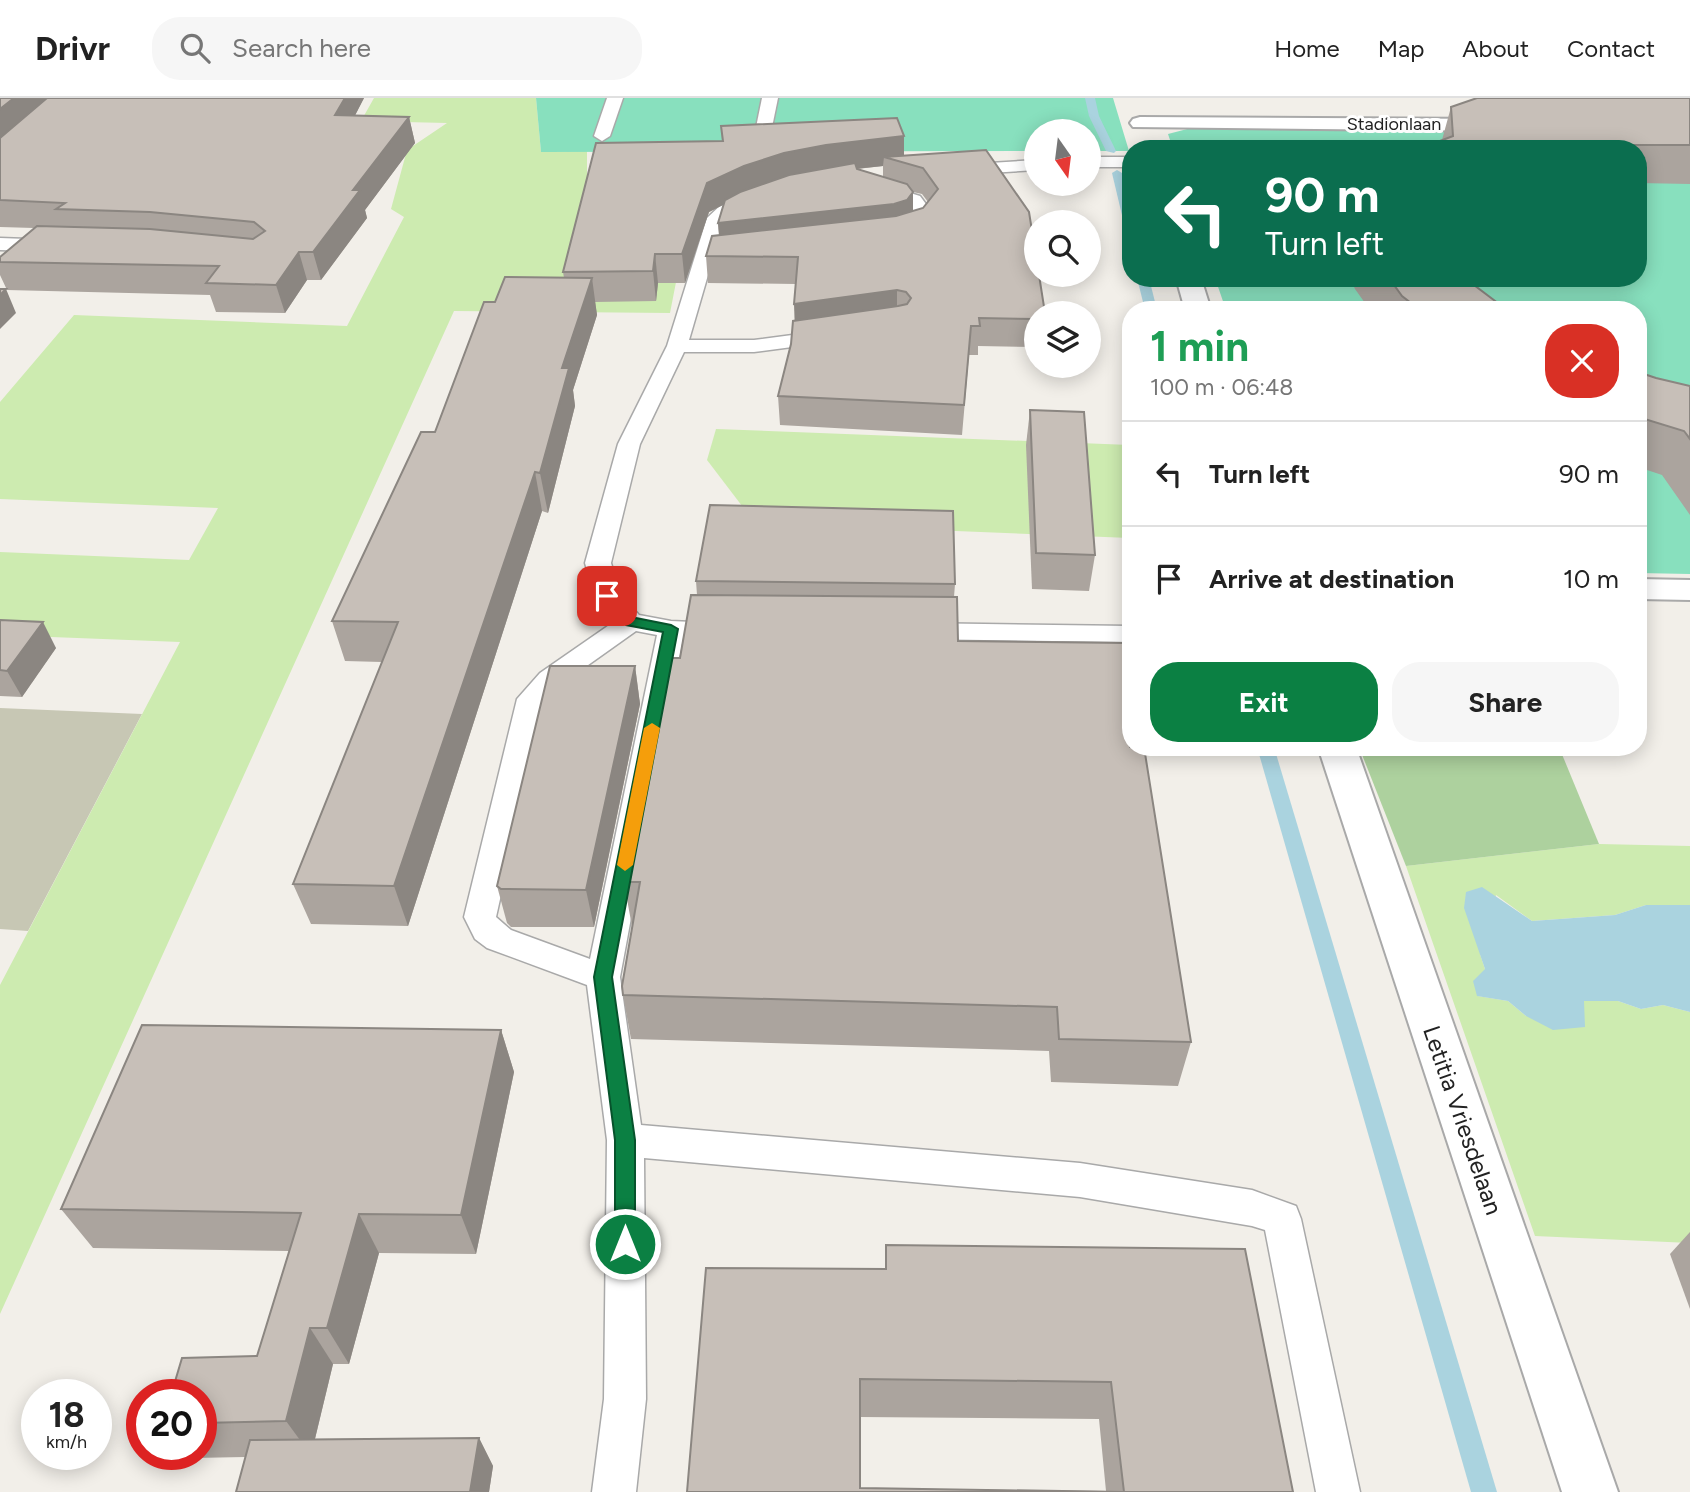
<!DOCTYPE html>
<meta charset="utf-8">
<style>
:root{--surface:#fff;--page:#f6f6f6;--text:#222;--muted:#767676;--line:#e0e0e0;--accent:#0b8043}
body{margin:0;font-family:Figtree,sans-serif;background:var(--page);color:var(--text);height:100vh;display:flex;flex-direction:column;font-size:26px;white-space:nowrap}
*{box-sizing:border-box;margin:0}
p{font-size:23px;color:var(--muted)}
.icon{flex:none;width:38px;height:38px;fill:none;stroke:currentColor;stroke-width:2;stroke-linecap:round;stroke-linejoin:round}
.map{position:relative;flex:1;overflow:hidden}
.panel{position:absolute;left:1122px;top:203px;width:525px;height:455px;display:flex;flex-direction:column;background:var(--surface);border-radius:28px;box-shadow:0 4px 18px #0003}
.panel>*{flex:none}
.hud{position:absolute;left:1122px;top:42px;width:525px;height:147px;border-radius:28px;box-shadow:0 4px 18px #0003;background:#0b6e4f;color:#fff;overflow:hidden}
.needle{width:46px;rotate:166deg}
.buttons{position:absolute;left:1024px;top:21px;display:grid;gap:14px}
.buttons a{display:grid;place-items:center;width:77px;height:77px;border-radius:50%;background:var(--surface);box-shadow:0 4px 18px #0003;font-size:35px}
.speed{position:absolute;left:21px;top:1281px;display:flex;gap:14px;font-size:35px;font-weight:700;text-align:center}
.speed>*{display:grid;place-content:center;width:91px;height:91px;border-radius:50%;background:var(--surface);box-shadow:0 4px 18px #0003;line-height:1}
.speed small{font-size:18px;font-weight:400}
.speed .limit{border:10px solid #d22;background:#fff;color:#111}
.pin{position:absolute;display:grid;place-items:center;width:60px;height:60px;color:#fff;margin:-30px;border-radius:14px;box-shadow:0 4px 10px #0006}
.me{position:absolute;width:77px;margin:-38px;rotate:0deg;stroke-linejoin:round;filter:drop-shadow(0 0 5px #0008)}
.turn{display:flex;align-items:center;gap:24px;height:147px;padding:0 28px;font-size:32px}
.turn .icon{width:91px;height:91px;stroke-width:2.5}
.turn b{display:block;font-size:49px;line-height:60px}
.round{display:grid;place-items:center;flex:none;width:74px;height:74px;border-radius:28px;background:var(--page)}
.summary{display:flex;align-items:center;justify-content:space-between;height:119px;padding:0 28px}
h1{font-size:42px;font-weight:700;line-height:52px;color:#1e9e55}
.cta{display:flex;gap:14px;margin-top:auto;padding:14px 28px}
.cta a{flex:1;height:80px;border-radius:28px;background:var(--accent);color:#fff;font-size:28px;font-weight:700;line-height:80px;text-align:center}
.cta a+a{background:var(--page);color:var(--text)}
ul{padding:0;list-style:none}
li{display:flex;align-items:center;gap:21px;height:105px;padding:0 28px;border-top:2px solid var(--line)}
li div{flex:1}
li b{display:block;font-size:26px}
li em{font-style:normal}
header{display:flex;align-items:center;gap:42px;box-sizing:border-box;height:98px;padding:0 35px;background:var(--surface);border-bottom:2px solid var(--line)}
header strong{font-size:33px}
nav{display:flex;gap:38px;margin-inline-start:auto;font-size:24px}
.search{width:490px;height:63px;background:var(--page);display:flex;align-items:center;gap:18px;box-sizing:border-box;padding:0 24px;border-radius:28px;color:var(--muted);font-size:26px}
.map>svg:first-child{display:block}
.construction{fill:#c7c7b4}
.grass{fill:#cdebb0}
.forest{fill:#add19e}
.pitch{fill:#88e0be}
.water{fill:#aad3df}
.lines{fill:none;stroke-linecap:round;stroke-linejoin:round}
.stream{fill:#aad3df;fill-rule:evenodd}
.service-casing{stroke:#a9a9a9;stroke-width:3}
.minor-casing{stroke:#a9a9a9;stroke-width:4}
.service{fill:#fff;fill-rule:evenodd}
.minor{fill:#fff;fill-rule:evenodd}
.wall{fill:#aba49e;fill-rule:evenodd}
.shaded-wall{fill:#8b8681}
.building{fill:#c7bfb8;stroke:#8b8681;stroke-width:2;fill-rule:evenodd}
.route{fill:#0b8043;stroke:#07532c;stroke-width:2}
.slow{fill:#f59e0b}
.labels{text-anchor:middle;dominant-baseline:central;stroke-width:6;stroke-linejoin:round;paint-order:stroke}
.far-street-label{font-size:18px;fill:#222;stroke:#fff}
.near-street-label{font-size:24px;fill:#222;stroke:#fff}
</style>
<header>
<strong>Drivr</strong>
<div class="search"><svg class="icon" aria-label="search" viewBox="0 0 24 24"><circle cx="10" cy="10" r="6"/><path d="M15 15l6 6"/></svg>Search here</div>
<nav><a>Home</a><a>Map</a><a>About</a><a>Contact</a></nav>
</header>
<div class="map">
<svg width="1690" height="1394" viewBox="0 0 1690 1394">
<rect width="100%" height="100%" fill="#f2efe9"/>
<!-- construction -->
<polygon class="construction" points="0,610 142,616 28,833 0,831"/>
<!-- grass -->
<g class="grass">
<polygon points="374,0 536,0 541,54 587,53 587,90 677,179 670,215 454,213 0,1216 0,887 180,544 0,537 0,454 189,462 218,410 0,401 0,304 74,217 347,228 404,119 391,111 407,52 447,25 361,23"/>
<polygon points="716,331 1130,347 1130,440 755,425 707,362"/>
<polygon points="1599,746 1690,748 1690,807 1646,807 1615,817 1532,823 1496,797 1480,856 1485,871 1478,898 1508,903 1526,918 1584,903 1618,903 1641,911 1663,907 1690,914 1690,1145 1535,1138 1406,768"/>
</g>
<!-- forest -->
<polygon class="forest" points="1359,649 1559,649 1599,746 1406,768"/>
<!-- pitch -->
<g class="pitch">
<polygon points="536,0 1113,0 1129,53 1089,53 1088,33 1036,33 1036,53 541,54"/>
<polygon points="1195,29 1690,29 1690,476 1638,475 1638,212 1226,212 1215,180 1638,180 1638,51 1173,51 1168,36"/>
</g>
<!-- water -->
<polygon class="water" points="1482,789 1532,823 1615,817 1646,807 1690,807 1690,914 1663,907 1641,911 1618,903 1584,903 1585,929 1553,932 1526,918 1508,903 1477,898 1473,883 1485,871 1464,810 1466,794"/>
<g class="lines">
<!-- stream -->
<g class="stream">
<polygon points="1085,0 1095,0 1099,18 1116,53 1114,55 1106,53 1089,18"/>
<polygon points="1117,72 1122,75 1130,110 1130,133 1125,130 1112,75"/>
<polygon points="1137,180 1149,180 1157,212 1145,212"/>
<polygon points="1257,649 1274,649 1497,1394 1471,1394"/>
</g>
<defs>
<g id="service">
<polygon points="607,0 623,0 610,38 602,43 594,38"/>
<polygon points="762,0 778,0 770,39 762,44 754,39"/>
<rect x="1088" y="59" width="42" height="10"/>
<polygon points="1036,62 1036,72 957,77 948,72 957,67"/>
<path d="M874 84 920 98 934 117C924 131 913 144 894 139L891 135 894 131 908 127 916 117 908 106 868 93 865 89 868 85Z"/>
<path d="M755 94 764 99 761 103 735 113 724 122 689 242H754L830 232 837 234 840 238 837 242 830 244 754 254H684L640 346 611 465 620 496 639 517 671 523 736 526 740 532 736 538 727 540H683L620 879 641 1027 1080 1065 1252 1092 1296 1108 1301 1121 1360 1394H1316L1265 1132 1252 1128 1080 1099 644 1060 646 1301 636 1394H592L604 1301 607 1042 587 887 487 850 475 841 464 819 517 601 540 575 615 523 595 498 585 465 618 346 667 248 707 120 723 105ZM636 533 657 537 590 861 511 832 496 819 544 604 560 587Z"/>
<polygon points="0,140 56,142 65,148 56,154 0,152"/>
<polygon points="916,525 1130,528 1130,544 916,541 907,539 903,533 907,527"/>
</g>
<g id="minor">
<polygon points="1140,19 1499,21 1506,23 1509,27 1506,31 1499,33 1133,29 1130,25 1133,21"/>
<polygon points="1176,180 1201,180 1211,212 1185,212"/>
<polygon points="1638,481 1690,482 1690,502 1638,501"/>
<polygon points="1318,649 1356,649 1618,1394 1562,1394"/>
</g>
</defs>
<!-- service casing -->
<use href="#service" class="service-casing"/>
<!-- minor casing -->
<use href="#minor" class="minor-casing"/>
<!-- service -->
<use href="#service" class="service"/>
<!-- minor -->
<use href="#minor" class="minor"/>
</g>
<!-- wall -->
<g class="wall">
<polygon points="0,0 364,0 355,17 409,19 415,45 365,112 367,120 321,182 307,182 285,215 216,214 210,197 7,192 0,177 0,159 34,130 0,129"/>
<polygon points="1690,0 1690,86 1638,85 1638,51 1419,51 1442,42 1451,9"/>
<path d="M721 28 904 38V58L986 52 1036 215V249L978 248V257H969L962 337 780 327 778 298 791 246 795 223 796 186 708 185 706 158 719 138 718 125 723 107 709 114 685 185H658L656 203 595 204 597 217 573 292 575 308 548 415 542 413 408 828 311 826 293 786 382 564 345 563 332 523 435 334 495 204 564 180 563 174 722 43ZM883 68V79L857 71ZM913 94 922 96 928 104 923 110 913 113Z"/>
<polygon points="1350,180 1469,180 1474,187 1507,212 1370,212 1355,191"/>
<polygon points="1638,274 1656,280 1690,288 1690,417 1662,377 1638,369"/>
<polygon points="1030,312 1095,457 1089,493 1032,491 1026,347"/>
<polygon points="696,483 955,486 954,499 958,543 1191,944 1178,988 1051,984 1049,953 631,941 623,897 632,829 624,784 680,560 697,497"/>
<polygon points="0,522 56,550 22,599 0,598"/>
<polygon points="635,568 640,606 594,829 511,829 507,825 497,788"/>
<polygon points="501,932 514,974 476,1156 379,1155 349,1266 333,1266 315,1341 479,1340 493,1368 489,1394 236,1394 245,1359 193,1360 190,1356 201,1356 201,1297 257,1258 289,1153 93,1150 61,1111"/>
<polygon points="1690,1134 1690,1211 1670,1156"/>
<path d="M886 1147 1293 1394H687L885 1171ZM860 1319 1099 1321 1106 1393 860 1390Z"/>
</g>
<!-- shaded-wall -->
<g class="shaded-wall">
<polygon points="14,0 56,0 0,46 0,11"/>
<polygon points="345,0 364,0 342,43 335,17"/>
<polygon points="409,19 415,45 365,112 367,120 321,182 313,154 353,92"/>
<polygon points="904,38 904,65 884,59 883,68 826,74 745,96 709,114 685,185 682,156 707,85 744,68 784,55 826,47"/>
<polygon points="1627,47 1625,51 1582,51"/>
<polygon points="913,94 913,117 720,148 718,125"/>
<polygon points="299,154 307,182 285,215 276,187"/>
<polygon points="655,156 658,185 656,203 653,173"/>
<polygon points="592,180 597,217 573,292 575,308 548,415 540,375 562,270"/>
<polygon points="6,191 16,215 0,231 0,197"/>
<polygon points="897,192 897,219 795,234 794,206"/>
<polygon points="535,374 542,413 408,828 394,788"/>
<polygon points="43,524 56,550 22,599 7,573"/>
<polygon points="635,568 640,606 594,829 586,792"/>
<polygon points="501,932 514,974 476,1156 461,1117"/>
<polygon points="359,1116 379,1155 349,1266 327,1230"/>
<polygon points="310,1230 333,1266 311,1357 286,1323"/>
<polygon points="479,1340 493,1368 489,1394 470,1394"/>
</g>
<!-- building -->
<g class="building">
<polygon points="0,0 14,0 0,11"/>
<polygon points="47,0 345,0 335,17 409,19 353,92 360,92 313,154 299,154 276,187 206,185 219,168 0,164 0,159 37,128 150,131 253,141 265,133 254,124 150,114 56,111 65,105 0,102 0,40"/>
<polygon points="1477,0 1690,0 1690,47 1627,47 1582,51 1419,51 1453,38 1451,9"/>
<polygon points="897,20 904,38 826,47 784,55 744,68 707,85 682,156 655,156 653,173 563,174 596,45 723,43 721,28"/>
<polygon points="986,52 1029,114 1036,158 1036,177 1039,177 1045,215 1036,215 1036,221 979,220 980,228 971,228 964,307 778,298 791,246 793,223 898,208 907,206 911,200 906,194 897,192 794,206 798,159 706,158 712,138 896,118 923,110 938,91 923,70 884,59"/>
<polygon points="855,65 857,71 907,86 913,94 907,102 894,106 718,125 725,102 740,94 789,77"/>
<polygon points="505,179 592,180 562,270 569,270 540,375 535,374 394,788 293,786 398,524 332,523 421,334 435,334 484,204 495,204"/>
<polygon points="1389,180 1469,180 1474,187 1507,212 1420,212 1402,198"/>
<polygon points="0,191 6,191 0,197"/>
<polygon points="1638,274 1656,280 1690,288 1690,341 1684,333 1638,319"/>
<polygon points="1030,312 1084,314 1095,457 1036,455"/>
<polygon points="710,407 953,413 955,486 696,483"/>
<polygon points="691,497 957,499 958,543 1127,545 1130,566 1130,649 1144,649 1191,944 1059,941 1057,909 623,897 622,888 640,784 624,784 668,560 680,560"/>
<polygon points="0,522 43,524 7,573 0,572"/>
<polygon points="550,568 635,568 586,792 501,791 497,788"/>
<polygon points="142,927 501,932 461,1117 359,1116 327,1230 310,1230 286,1323 201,1325 201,1297 171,1297 182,1260 257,1258 301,1115 61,1111"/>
<path d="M886 1147 1245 1151 1293 1394H687L706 1170 886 1171ZM860 1281 1111 1284 1124 1394 860 1390Z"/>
<polygon points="479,1340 470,1394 236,1394 250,1342"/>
</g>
<!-- route -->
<polygon class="route" points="607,494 612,495 636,520 671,527 678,531 612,879 635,1042 635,1146 632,1153 625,1156 618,1153 615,1146 615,1042 594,879 663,534 626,527 601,498"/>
<!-- slow -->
<polygon class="slow" points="652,625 660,630 633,767 625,773 617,767 644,630"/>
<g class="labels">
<!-- far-street labels -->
<g class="far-street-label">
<text x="1394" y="26">Stadionlaan</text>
</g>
<!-- near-street labels -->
<g class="near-street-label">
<text transform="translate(1463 1022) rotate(71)">Letitia Vriesdelaan</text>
</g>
</g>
</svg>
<div class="buttons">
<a><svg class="needle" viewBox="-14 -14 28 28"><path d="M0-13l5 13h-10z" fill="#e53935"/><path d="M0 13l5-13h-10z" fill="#767676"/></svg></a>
<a><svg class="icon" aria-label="search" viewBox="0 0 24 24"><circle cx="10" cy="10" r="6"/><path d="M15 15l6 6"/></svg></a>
<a><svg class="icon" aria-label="layers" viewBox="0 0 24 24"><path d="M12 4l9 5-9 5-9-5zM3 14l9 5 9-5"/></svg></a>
</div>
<div class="speed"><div>18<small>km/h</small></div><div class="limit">20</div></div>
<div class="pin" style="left:607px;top:498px;background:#d93025"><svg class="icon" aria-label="arrive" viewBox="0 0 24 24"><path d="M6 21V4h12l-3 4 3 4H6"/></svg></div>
<svg class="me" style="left:625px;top:1146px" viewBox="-20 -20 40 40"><circle r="17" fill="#0b8043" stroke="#fff" stroke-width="3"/><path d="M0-11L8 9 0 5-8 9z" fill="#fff"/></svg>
<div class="hud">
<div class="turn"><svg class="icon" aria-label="left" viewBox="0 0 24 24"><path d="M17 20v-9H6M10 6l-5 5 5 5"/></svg><div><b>90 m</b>Turn left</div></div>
</div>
<section class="panel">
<div class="summary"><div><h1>1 min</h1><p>100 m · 06:48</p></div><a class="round" style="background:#d93025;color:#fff"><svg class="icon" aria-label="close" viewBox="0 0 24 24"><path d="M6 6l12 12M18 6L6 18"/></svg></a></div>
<ul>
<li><svg class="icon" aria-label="left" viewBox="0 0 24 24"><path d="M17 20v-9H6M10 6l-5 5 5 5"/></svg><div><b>Turn left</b></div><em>90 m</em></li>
<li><svg class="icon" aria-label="arrive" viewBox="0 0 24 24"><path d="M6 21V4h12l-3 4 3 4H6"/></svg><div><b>Arrive at destination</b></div><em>10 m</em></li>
</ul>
<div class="cta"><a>Exit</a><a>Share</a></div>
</section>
</div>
